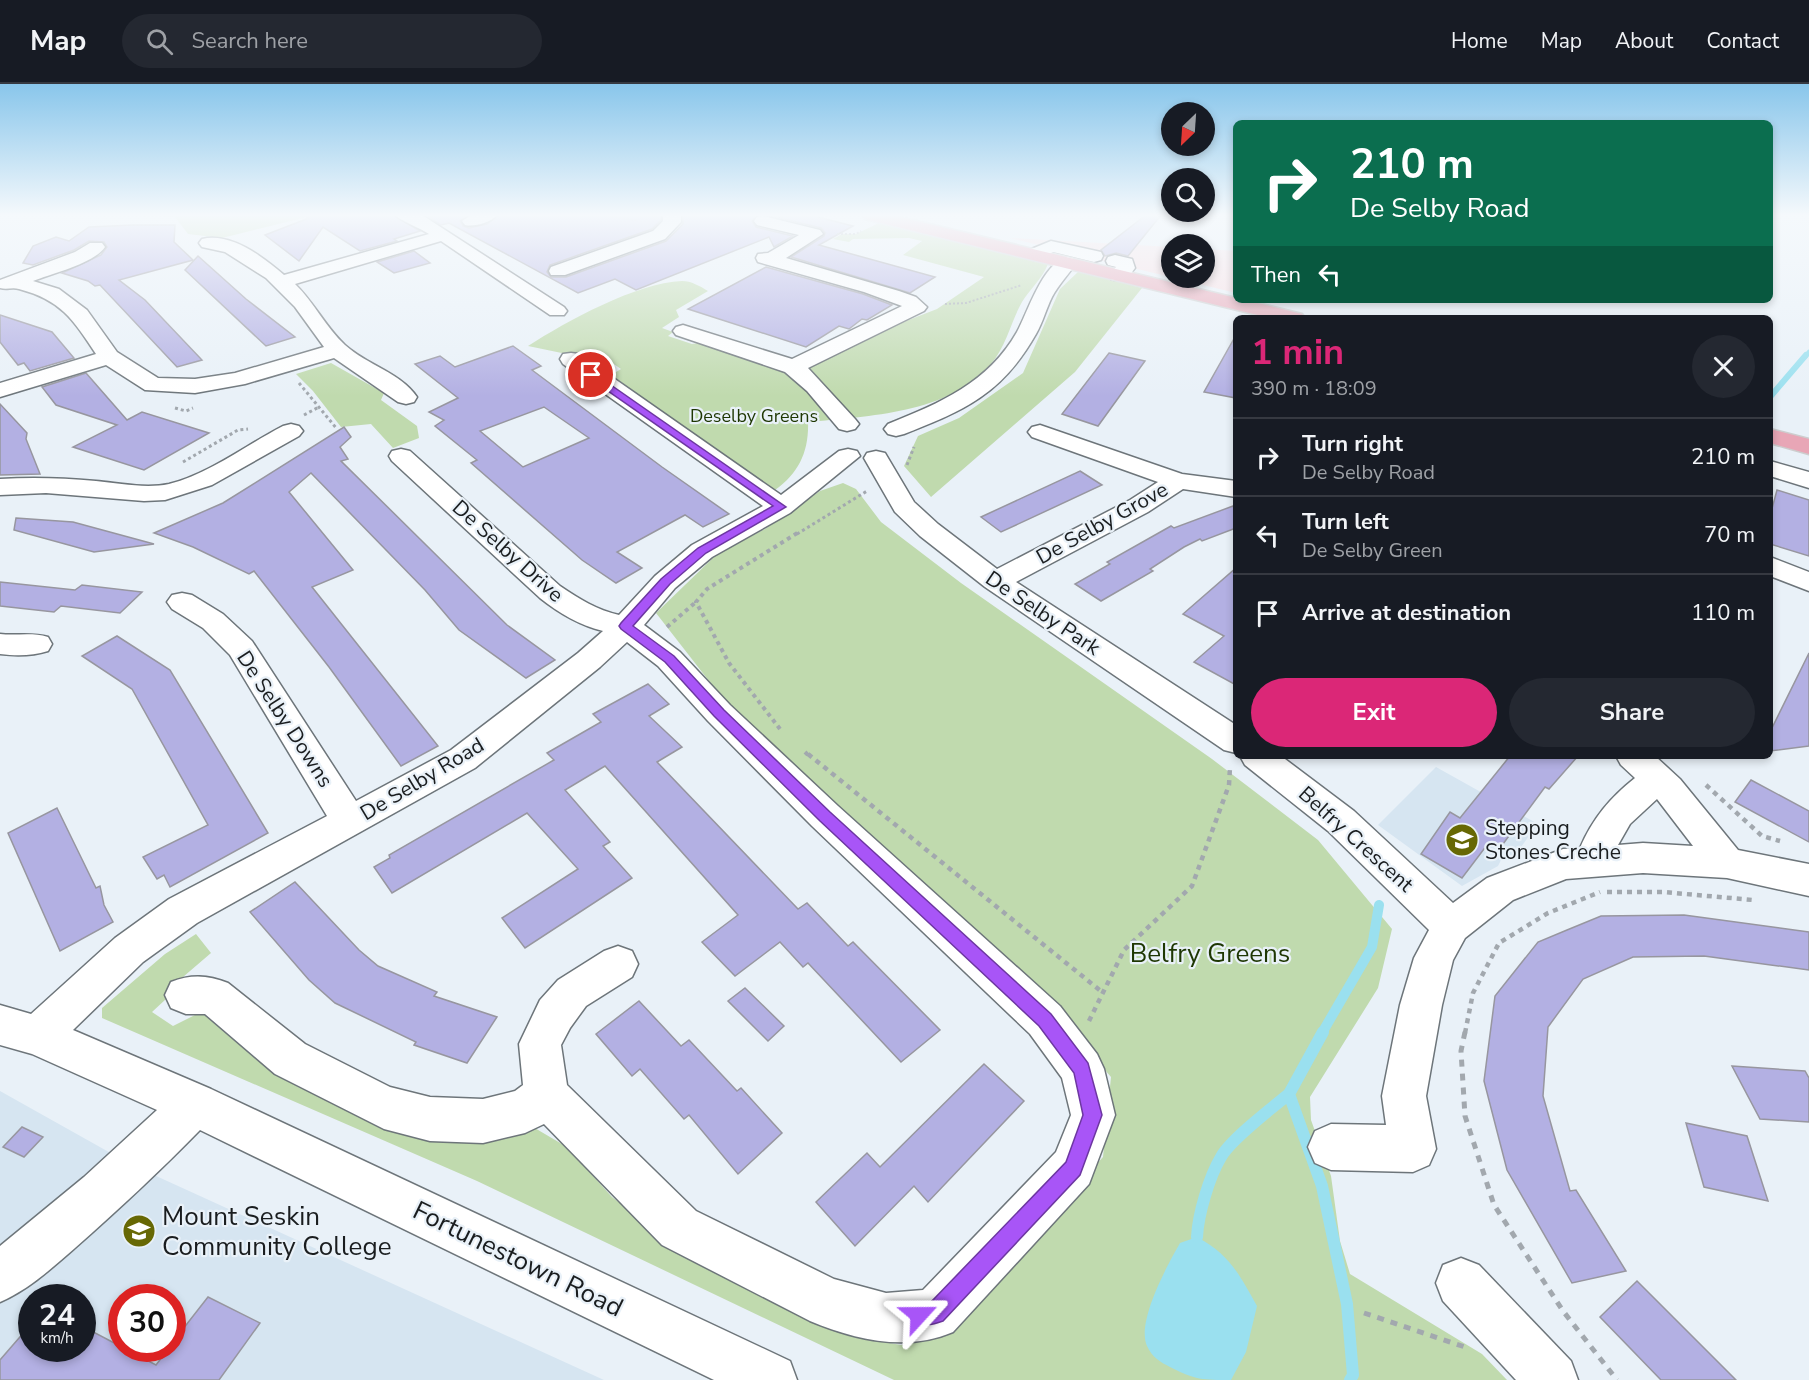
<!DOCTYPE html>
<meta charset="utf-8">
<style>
:root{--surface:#171b24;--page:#242831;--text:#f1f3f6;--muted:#9ea1a6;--line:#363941;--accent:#db2777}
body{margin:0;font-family:"Nunito Sans",sans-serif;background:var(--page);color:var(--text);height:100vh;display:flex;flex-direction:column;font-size:22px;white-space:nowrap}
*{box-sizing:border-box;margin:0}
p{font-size:20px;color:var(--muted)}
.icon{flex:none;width:33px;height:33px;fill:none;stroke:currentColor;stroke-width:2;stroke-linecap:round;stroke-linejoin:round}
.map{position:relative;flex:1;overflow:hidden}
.drawer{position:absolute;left:1233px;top:231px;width:540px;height:444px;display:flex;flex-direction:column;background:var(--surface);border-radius:9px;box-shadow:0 3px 9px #0003}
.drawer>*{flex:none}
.guide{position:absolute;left:1233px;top:36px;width:540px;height:183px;border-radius:9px;box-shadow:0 3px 9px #0003;background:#0b6e4f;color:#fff;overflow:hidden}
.needle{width:39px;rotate:205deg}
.controls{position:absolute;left:1161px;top:18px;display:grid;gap:12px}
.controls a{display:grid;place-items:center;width:54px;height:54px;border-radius:50%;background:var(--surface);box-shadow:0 3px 9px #0003;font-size:30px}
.speed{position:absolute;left:18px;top:1200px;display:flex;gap:12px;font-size:30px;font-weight:700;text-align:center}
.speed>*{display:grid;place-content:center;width:78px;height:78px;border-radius:50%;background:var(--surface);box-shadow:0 3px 9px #0003;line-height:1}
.speed small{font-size:15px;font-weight:400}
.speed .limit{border:9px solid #d22;background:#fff;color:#111}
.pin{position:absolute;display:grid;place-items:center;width:51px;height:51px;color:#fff;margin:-26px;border:3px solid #fff;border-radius:50%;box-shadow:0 2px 6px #0007}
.me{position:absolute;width:66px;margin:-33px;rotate:66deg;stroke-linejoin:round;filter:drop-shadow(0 0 4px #0008)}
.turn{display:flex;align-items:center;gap:21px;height:126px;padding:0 18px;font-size:27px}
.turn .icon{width:78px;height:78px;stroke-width:2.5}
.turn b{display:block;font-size:42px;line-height:51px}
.then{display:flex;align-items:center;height:57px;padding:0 18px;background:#0003;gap:12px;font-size:22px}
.round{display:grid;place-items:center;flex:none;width:63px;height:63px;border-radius:32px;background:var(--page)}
.headline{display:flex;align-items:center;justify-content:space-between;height:102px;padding:0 18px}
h1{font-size:36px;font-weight:700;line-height:45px;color:var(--accent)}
.cta{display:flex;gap:12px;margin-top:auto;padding:12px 18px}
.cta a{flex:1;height:69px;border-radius:36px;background:var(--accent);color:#fff;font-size:24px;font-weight:700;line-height:69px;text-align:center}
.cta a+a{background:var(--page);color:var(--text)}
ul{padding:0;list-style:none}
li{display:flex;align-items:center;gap:18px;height:78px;padding:0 18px;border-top:2px solid var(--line)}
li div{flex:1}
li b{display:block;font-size:22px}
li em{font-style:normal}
header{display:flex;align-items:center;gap:36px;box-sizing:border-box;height:84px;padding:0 30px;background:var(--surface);border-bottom:2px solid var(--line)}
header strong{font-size:28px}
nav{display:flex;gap:33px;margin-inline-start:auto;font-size:21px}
.search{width:420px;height:54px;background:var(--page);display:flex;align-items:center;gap:15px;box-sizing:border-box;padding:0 21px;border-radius:33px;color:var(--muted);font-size:22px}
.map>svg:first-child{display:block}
.commercial{fill:#f9dee2}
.built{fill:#d6e5f1;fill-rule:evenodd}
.green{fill:#c0daae}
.water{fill:#9ae0ef}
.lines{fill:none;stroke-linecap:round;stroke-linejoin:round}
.stream-far3{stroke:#9ae0ef;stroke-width:4.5}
.stream-far2{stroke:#9ae0ef;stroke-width:6}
.stream-far1{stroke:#9ae0ef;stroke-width:10}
.stream{stroke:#9ae0ef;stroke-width:12}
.building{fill:#b3b0e3;stroke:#97969f;stroke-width:1.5;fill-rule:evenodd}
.minor-casing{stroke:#6d757a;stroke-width:3}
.major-casing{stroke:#cdcdce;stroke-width:3}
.path-far4{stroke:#a2a8ae;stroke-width:2;stroke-dasharray:2 2;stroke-linecap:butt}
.path-far3{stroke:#a2a8ae;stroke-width:3;stroke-dasharray:3 3;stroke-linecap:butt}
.path-far2{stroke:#a2a8ae;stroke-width:4;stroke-dasharray:4 4;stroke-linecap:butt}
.path-far1{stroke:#a2a8ae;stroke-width:4.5;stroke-dasharray:5 5;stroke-linecap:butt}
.path{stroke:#a2a8ae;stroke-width:5;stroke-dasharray:7 7;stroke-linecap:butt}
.minor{fill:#fff;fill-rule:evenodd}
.major{fill:#e8a6b6;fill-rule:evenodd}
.route{fill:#a855f7;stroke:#6d37a1;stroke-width:1.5}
.labels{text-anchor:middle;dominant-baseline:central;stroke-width:4.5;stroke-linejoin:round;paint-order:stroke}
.far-park-label{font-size:18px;fill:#1e3703;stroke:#e9f1f8}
.street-label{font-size:21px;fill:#1a1d1f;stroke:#e9f1f8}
.poi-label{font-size:21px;fill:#1a1d1f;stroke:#e9f1f8;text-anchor:start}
.near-park-label{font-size:26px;fill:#1e3703;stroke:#e9f1f8}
.near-poi-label{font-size:26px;fill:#1a1d1f;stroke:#e9f1f8;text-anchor:start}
.near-street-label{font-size:26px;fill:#1a1d1f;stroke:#e9f1f8}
</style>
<header>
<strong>Map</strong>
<div class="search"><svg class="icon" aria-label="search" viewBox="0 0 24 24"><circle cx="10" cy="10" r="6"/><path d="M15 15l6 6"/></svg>Search here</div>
<nav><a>Home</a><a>Map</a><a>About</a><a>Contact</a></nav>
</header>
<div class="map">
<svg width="1809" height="1296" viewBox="0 0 1809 1296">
<rect width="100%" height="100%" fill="#e9f1f8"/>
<!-- commercial -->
<polygon class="commercial" points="1010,154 1171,163 1172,194 1204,194 1205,165 1236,167 1236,209"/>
<!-- built -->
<g class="built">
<polygon points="1436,683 1538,740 1512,775 1503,772 1498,782 1462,802 1378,741"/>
<path d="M0 1007 132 1081 604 1296H0ZM32 1214H82V1264H32ZM122 1214H172V1264H122Z"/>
</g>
<!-- green -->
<g class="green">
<polygon points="142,131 315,131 222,154 188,150 175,133"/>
<path d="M879 139 1048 180C1042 195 1030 205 1022 218 1011 237 1007 261 991 280 948 330 869 332 808 338 809 367 799 389 775 406L768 404 606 294 621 285 608 276 588 283 581 273 528 262C567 237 636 199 682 197 691 197 700 202 708 207L676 226 679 233 662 244 673 248 668 252 692 260 699 259 781 287 818 279 883 246 937 225 984 193 903 171 922 157 909 154 853 155 849 158 833 155 842 150H856Z"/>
<polygon points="1079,187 1142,204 1075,288 931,413 904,382 918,352 959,334 1023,289 1060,205"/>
<polygon points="331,279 384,309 381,316 417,342 419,354 393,364 371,340 341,343 313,307 296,290"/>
<polygon points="843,399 856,405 881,438 961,499 1212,675 1318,756 1392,845 1378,904 1310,1013 1311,1036 1331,1092 1340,1157 1350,1190 1482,1270 1507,1296 894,1296 477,1097 102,934 102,924 165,870 196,850 211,869 176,899 179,903 152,928 173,942 201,928 255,974 298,1003 429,1053 533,1043 567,1063 612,1113 678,1163 767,1213 855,1253 901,1261 944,1250 1103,1073 1111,993 1080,957 737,633 656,529 716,471 765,445 820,407"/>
</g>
<!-- water -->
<path class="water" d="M1197 1153C1230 1171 1239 1190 1257 1222L1246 1268 1231 1296C1203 1296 1195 1296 1170 1283 1160 1278 1152 1273 1147 1262 1136 1238 1168 1180 1180 1159Z"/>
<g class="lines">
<!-- stream-far3 -->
<polyline class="stream-far3" points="1805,273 1809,268"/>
<!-- stream-far2 -->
<polyline class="stream-far2" points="1770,313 1806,271"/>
<!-- stream-far1 -->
<polyline class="stream-far1" points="1322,949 1372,863 1379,821"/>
<!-- stream -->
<g class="stream">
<polyline points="1323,948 1289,1010 1322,1102 1347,1220 1353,1291 1350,1296"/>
<path d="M1197 1153C1198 1131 1209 1093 1221 1073 1230 1056 1273 1023 1289 1010"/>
</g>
</g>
<!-- building -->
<g class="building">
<polygon points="304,131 393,131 420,147 394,155 397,157 360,167 323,143 299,177 265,151 309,134"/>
<polygon points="426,131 468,131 460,137 463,142 469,144 487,140 499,131 661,131 661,136 652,145 550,181 547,188 551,193 566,193 666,157 683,140 683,131 756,131 752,137 756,143 793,152 774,163 769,153 636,206 615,195 578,209 449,139 441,141"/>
<polygon points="768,131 820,131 818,133 853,142 819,161 935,193 910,209 791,173 824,152 825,149 821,144"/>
<polygon points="1146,131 1161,131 1128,172 1116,169 1105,172 1101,166"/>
<polygon points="133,141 175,141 174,158 193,176 119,196 145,216 202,276 177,283 100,201 95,202 88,197 62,189 101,171 107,163 104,158 89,157 74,166 33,181 23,179 33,162 56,153 69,157 89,143"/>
<polygon points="414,167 430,179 394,189 377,178"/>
<polygon points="198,172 246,215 295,253 266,262 185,186"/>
<polygon points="766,183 863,210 892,221 867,236 862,235 849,245 839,242 806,263 688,225"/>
<polygon points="0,231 52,248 74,274 30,287 24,279 18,281 0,258"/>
<polygon points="1236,251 1236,314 1204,308"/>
<path d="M513 262 541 282 532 286 662 383 729 430 703 443 685 431 617 468 642 484 616 499 582 476 471 379 477 376 435 342 444 336 429 328 458 314 415 280 440 272 455 283ZM544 323 589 354 523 383 480 347Z"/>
<polygon points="1109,269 1145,277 1098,342 1062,330"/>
<polygon points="86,289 127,336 142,328 209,349 144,386 73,363 117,341 56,321 42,303"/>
<polygon points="0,320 27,349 26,355 40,390 0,391"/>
<polygon points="344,343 351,353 340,363 348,375 341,377 507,541 555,576 526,594 459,546 425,506 311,389 289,408 353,486 312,503 438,662 401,682 329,583 254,487 249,490 193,463 154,449 223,419"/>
<polygon points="1080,387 1102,401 1001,448 981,433"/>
<polygon points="1777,406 1809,416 1809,472 1770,460 1770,432"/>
<polygon points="1233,422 1236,429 1234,435 1236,444 1202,457 1200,455 1184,463 1150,485 1153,487 1101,517 1075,500 1110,480 1107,478 1171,442 1174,444"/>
<polygon points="16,434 73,438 154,460 94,468 14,446"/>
<polygon points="1236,484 1236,601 1194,578 1224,552 1183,530"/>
<polygon points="0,498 75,506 82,501 142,508 120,529 61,522 54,528 0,522"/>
<polygon points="117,552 170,586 268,749 170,803 164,791 157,795 143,773 208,741 132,605 82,572"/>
<polygon points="1809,569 1809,662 1770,667 1770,648"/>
<polygon points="648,600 669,620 649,632 682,663 657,678 798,825 807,819 848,862 853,858 940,946 901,978 808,879 803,883 780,858 735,892 702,858 738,831 605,682 565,706 610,758 603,762 632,794 525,864 502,834 578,785 527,729 392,809 374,783 390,774 389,771 554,676 547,669 601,638 593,630"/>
<polygon points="1510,672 1578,672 1549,705 1545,703 1503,760 1487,761 1462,794 1421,770 1450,728 1460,734"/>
<polygon points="1751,696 1809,727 1809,758 1735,718"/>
<polygon points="57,724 96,804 100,802 104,821 113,838 60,867 8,749"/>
<polygon points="295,798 359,866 378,882 437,908 434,912 497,933 467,979 414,961 416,958 335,919 309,896 250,828"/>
<polygon points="1684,831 1809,848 1809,886 1704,872 1633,873 1583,895 1548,943 1543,1012 1570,1107 1576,1106 1626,1187 1572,1199 1507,1086 1484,997 1495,912 1538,858 1567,846 1601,832"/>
<polygon points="745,904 784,942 768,957 728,917"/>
<polygon points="639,917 681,962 689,956 737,1007 741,1004 782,1049 738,1090 689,1031 684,1035 640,985 632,992 596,950"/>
<polygon points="984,980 1024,1017 928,1118 914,1102 855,1162 816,1118 867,1069 880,1083"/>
<polygon points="1732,982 1805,987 1809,994 1809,1038 1760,1035"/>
<polygon points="1686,1039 1747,1052 1768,1117 1704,1103"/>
<polygon points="22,1043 43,1053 24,1073 3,1063"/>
<polygon points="1637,1197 1736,1296 1661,1296 1600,1233"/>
<polygon points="208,1213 260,1239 219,1296 0,1296 0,1276 32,1239 32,1264 82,1264 82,1242 156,1281 169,1264 172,1264 172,1259"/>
</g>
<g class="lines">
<defs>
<g id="minor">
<path d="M395 131H422L564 223 567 227 564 231H550L441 157 295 200C314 218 326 244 345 261 367 281 401 289 417 313L414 318 406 320 398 318 334 274 245 300 195 309 145 306 106 281 0 313V299L96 270C73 235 61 216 19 205 12 203 7 206 0 204V196L75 168 90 159H102L105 163C93 180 53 189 33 197L59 205 87 226 117 268 158 294 195 295 235 289 324 263 295 223 266 194 225 168 202 163 199 159 202 155C231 148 263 173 284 191L429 150C420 144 401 137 395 131Z"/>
<path d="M472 131H497C490 139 474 143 465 141L462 137Z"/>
<polygon points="663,131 681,131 681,138 665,155 565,191 551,191 549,187 551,183 653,147 663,137"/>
<polygon points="763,132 820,146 823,150 786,174 899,207 916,213 927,223 924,227 808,284 855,335 859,340 855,345 847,347 839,345 807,307 785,288 676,251 673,247 676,243 683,241 792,275 902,222 864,208 758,178 756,174 758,170 768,169 799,151 757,141 754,137 757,133"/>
<polygon points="1051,157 1101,168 1103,172 1101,176 1094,178 1053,168 1035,176 1029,174 1026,170 1029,166"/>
<path d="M1115 171 1132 175 1135 184C1129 193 1122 198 1111 195L1109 191 1116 183 1108 181 1106 177 1108 173Z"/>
<path d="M1067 173 1074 175 1076 179C1069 190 1059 200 1052 213 1046 225 1043 238 1036 250 1002 310 965 326 904 350L896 352 888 350 884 345 888 340C940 319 988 299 1017 248 1028 228 1042 180 1067 173Z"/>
<path d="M571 269 579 270 781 411 839 367 848 365 857 367 860 372 790 429 712 473 675 504 644 541 680 568 730 621 838 722 1060 922 1097 970 1104 985 1115 1031 1089 1100 953 1248C906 1268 856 1256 810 1237L662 1161 544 1040 525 1049 483 1059 430 1057 384 1045 275 990 205 930H186L171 924 165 911 171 898C191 890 208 891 228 899L305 960 390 1003 430 1013 483 1015 515 1007 523 1001 519 960 540 916 558 896 604 867 618 862 632 867 638 880 632 893 586 922 570 944 561 961 567 1001 696 1127 834 1195 886 1209 923 1206 1056 1068 1071 1031 1062 994 1030 950 812 742 708 637 658 582 627 558 600 583 475 684 197 839 143 878 73 946 211 1005 790 1277 797 1296H714L200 1046C160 1087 118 1126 75 1164 52 1184 28 1206 0 1218V1162L84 1093 157 1026 32 970 0 961V921L31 930 115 854 169 815 327 732 230 571 203 544 172 525 167 518 172 511 182 509 192 511 223 530 252 557 356 717 451 666 578 569 603 547C579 541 559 529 540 514L392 377 389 372 392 367 401 365 410 367 560 502C579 515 597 526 619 531L655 492 692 461 763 422 563 280 560 275 563 270Z"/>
<path d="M291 340 299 342 303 347 299 352 212 401 165 416 144 417 46 409 0 411V395C32 393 64 394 96 397 119 399 145 405 169 400 209 390 246 361 283 342Z"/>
<polygon points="1040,341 1182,390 1236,397 1236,413 1183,405 1148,428 1016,498 1236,641 1236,669 1224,666 985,503 920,452 895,428 864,374 867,369 876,367 885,369 914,418 938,440 997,485 1130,416 1158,398 1032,353 1028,348 1032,343"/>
<polygon points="1770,377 1809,388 1809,404 1770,392"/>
<polygon points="1770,473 1809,488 1809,507 1770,492"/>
<path d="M0 550C16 552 32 548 48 553L52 560 48 567C32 572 17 572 0 570Z"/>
<path d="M1240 672H1281L1354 727 1453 819 1487 794 1563 765 1580 764C1593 734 1610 714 1635 694L1621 681 1616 672H1655L1680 695 1738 766 1809 780V812L1727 794 1643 789 1566 795 1513 816 1465 854 1453 876 1442 921 1426 1012 1436 1065 1429 1081 1413 1088 1331 1086 1315 1079 1308 1063 1315 1047 1331 1040 1386 1041 1382 1012 1400 921 1414 874 1429 846 1328 747 1245 681ZM1657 715 1693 762 1643 759 1618 761 1630 740Z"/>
<polygon points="1461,1174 1479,1181 1571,1277 1578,1296 1516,1296 1443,1217 1436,1199 1443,1181"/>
</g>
<g id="major">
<polygon points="862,131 892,131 1236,214 1236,216 1246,216 1302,230 1305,234 1270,234 865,135"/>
<polygon points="1770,345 1809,355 1809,370 1770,359"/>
</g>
</defs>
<!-- minor casing -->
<use href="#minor" class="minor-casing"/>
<!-- major casing -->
<use href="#major" class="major-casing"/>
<!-- path-far4 -->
<g class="path-far4">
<polyline points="603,131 636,136"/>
<polyline points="837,150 856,150 861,147"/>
<polyline points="945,220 966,219 1022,201"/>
</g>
<!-- path-far3 -->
<g class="path-far3">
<polyline points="299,299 337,345"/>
<polyline points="175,324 186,327 193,324"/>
<polyline points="304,331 319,323"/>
<polyline points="183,378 238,346 248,345"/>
<polyline points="907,381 914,363"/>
<polyline points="797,450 867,407"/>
</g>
<!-- path-far2 -->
<g class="path-far2">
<polyline points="667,543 696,518"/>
<polyline points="780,645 729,579 696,518 707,505 799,448"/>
<polyline points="805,668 809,672"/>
</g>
<!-- path-far1 -->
<g class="path-far1">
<polyline points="808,670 1102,908"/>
<polyline points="1706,701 1762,752 1780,757"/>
<polyline points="1607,808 1663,808 1753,816"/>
<polyline points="1089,937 1124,866 1192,802 1229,701 1230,683"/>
<polyline points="1465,949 1473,909 1499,859 1548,829 1600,808"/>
</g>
<!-- path -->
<g class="path">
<polyline points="1465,948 1461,967 1465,1032 1494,1121 1563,1227 1617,1296"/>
<polyline points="1364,1229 1465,1263"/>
</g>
<!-- minor -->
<use href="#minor" class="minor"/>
<!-- major -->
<use href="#major" class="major"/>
</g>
<!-- sky -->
<linearGradient id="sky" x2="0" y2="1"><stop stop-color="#89c6eb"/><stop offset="0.42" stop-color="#f5f9fc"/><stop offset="1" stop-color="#f5f9fc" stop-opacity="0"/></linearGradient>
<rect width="1809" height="312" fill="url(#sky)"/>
<!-- route -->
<path class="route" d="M588 290H595L786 423 706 469 670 500 633 542 674 572 724 626 830 728 1051 930 1088 979 1102 1031 1080 1091 943 1237C932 1241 922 1243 911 1238L908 1231 911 1224 930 1219 1066 1078 1083 1031 1074 989 1039 942 820 737 714 632 665 578 621 545 619 542 621 539 661 495 698 464 773 422 588 293Z"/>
<!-- icons -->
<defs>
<symbol id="school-disc" viewBox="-11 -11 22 22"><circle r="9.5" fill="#676804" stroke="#e9f1f8"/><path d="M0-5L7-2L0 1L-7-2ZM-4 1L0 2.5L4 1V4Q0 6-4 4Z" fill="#fff"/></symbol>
</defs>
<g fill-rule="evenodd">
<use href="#school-disc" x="1443" y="737" width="38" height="38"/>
<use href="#school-disc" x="120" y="1128" width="38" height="38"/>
</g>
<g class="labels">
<!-- far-park labels -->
<g class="far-park-label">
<text x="754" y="332">Deselby Greens</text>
</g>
<!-- street labels -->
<g class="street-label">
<text transform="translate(1102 439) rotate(-29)">De Selby Grove</text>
<text transform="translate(508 467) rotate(42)">De Selby Drive</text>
<text transform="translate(1043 529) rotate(34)">De Selby Park</text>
<text transform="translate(285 635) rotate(57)">De Selby Downs</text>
<text transform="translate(422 695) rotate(-31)">De Selby Road</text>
<text transform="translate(1356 755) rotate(42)">Belfry Crescent</text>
</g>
<!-- poi labels -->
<g class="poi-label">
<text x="1485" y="744">Stepping<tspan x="1485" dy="24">Stones Creche</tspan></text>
</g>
<!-- near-park labels -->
<g class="near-park-label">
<text x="1210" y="869">Belfry Greens</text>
</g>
<!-- near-poi labels -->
<g class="near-poi-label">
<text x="162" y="1132">Mount Seskin<tspan x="162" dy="30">Community College</tspan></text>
</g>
<!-- near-street labels -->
<g class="near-street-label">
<text transform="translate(518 1175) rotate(26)">Fortunestown Road</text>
</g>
</g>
</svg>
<div class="controls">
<a><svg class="needle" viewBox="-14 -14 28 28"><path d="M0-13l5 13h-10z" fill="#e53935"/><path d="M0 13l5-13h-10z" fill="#9ea1a6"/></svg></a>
<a><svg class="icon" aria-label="search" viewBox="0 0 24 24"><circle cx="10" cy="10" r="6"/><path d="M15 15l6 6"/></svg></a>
<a><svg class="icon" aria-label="layers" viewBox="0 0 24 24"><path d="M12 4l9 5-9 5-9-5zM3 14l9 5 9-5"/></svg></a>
</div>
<div class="speed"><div>24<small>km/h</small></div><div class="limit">30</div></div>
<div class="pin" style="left:591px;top:291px;background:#d93025"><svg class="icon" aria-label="arrive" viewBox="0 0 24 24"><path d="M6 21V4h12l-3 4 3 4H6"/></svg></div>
<svg class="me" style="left:919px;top:1231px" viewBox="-20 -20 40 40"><path d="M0-17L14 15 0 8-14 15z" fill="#a855f7" stroke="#fff" stroke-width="4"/></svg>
<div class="guide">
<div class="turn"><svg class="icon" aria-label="right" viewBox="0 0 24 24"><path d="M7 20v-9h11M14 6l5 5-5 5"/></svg><div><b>210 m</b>De Selby Road</div></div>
<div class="then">Then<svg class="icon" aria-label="left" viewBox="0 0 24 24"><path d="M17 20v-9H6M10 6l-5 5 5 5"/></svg></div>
</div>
<section class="drawer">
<div class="headline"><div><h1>1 min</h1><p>390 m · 18:09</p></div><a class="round"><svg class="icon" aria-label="close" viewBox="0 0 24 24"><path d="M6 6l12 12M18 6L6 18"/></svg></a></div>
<ul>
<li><svg class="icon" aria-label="right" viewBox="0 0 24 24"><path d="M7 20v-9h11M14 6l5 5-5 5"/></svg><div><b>Turn right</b><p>De Selby Road</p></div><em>210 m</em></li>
<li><svg class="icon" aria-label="left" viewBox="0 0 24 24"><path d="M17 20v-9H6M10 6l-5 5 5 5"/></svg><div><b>Turn left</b><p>De Selby Green</p></div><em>70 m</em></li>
<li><svg class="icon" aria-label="arrive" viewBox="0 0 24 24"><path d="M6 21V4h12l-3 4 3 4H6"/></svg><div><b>Arrive at destination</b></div><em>110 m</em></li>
</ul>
<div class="cta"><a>Exit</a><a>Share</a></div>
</section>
</div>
